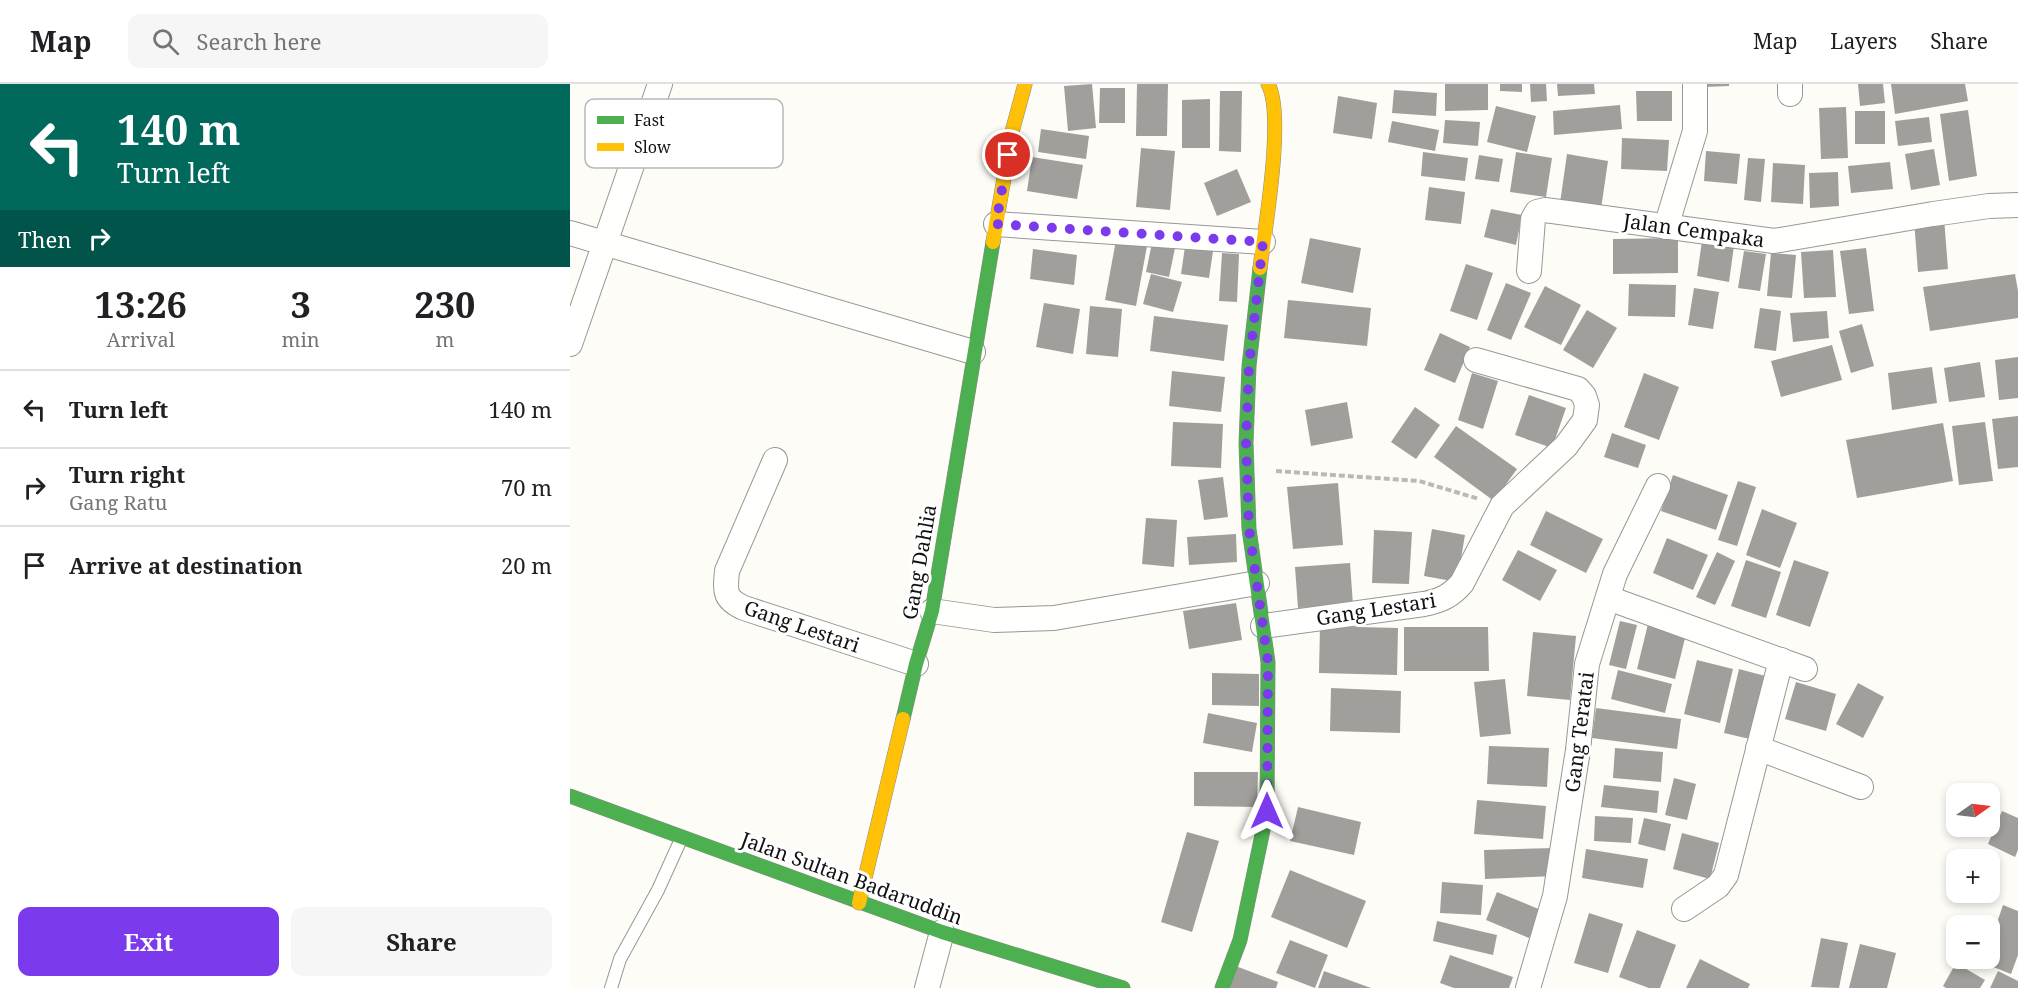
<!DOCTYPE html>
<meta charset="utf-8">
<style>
:root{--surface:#fff;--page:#f6f6f6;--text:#202124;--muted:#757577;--line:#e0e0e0;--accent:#7c3aed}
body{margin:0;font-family:"Noto Serif",serif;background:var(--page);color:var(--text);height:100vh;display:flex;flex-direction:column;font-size:22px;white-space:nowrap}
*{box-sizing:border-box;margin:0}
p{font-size:20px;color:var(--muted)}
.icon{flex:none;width:33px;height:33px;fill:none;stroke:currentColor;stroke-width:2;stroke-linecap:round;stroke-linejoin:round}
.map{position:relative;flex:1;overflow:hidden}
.details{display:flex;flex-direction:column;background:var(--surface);width:570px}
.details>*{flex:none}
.banner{background:#00695c;color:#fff;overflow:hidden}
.needle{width:39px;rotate:76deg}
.fabs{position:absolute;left:1376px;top:699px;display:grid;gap:12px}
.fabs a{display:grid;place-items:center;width:54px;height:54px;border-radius:12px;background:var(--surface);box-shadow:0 3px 9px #0003;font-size:30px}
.pin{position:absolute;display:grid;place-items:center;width:51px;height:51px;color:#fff;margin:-26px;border:3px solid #fff;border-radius:50%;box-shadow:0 2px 6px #0007}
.me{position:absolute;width:66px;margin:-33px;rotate:0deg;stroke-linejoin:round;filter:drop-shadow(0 0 4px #0008)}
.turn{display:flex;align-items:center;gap:21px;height:126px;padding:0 18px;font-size:27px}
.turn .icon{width:78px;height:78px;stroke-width:2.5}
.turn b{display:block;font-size:42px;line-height:51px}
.then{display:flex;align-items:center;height:57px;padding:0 18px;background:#0003;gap:12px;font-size:22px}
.eta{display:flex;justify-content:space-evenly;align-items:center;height:102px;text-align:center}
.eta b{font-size:36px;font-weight:700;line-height:42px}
.action{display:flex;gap:12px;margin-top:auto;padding:12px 18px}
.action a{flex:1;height:69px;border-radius:12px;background:var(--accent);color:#fff;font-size:24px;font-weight:700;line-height:69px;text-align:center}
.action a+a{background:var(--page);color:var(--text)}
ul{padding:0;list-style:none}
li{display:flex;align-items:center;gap:18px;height:78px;padding:0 18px;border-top:2px solid var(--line)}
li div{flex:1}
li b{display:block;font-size:22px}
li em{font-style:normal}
header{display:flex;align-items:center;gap:36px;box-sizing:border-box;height:84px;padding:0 30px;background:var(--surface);border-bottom:2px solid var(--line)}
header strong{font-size:28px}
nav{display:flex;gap:33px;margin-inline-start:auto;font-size:21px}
.search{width:420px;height:54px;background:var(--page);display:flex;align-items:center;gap:15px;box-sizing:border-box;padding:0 21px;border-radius:12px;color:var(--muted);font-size:22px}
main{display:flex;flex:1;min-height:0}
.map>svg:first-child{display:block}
.building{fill:#a19f9c}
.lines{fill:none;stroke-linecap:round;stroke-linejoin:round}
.lane-casing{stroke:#979795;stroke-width:14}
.street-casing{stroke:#979795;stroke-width:26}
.fast-casing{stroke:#8e8d8b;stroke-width:15}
.slow-casing{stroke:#8e8d8b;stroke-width:15}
.path{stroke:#b9b9b8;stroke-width:4;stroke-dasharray:6 3;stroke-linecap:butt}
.lane{stroke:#fffffe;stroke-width:12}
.street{stroke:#fffffe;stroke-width:24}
.fast{stroke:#4caf50;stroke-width:14}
.slow{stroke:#ffc107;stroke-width:14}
.route{stroke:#7c3aed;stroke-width:10;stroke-dasharray:0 18}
.labels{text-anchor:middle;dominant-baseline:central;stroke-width:6;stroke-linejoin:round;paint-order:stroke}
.street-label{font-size:20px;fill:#111;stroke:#fff}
.key{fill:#fff;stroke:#b8b8b8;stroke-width:1.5}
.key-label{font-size:16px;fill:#111}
</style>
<header>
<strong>Map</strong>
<div class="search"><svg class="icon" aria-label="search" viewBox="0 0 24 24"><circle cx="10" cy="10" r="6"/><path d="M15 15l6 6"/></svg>Search here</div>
<nav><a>Map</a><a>Layers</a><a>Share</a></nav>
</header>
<main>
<section class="details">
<div class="banner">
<div class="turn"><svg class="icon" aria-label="left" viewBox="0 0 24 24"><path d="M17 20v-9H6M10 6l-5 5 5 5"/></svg><div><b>140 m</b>Turn left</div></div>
<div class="then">Then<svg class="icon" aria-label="right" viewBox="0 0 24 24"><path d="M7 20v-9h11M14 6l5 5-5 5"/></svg></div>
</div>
<div class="eta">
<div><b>13:26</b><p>Arrival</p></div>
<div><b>3</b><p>min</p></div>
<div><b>230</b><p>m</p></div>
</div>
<ul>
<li><svg class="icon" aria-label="left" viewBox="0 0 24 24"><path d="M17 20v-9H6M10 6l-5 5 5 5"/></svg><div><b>Turn left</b></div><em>140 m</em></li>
<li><svg class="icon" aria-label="right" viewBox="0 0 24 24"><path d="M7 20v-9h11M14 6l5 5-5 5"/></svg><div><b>Turn right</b><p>Gang Ratu</p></div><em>70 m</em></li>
<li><svg class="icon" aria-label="arrive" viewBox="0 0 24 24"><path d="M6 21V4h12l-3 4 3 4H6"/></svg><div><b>Arrive at destination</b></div><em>20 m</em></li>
</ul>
<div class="action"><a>Exit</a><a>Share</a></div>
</section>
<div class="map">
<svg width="1448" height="904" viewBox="0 0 1448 904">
<rect width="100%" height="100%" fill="#fdfcf7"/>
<!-- building -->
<g class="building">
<polygon points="522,0 526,44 498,47 494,2"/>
<polygon points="567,0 598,0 597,52 566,52"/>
<polygon points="875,0 918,0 918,26 875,27"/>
<polygon points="930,0 952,0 952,8 930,7"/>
<polygon points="960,0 976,0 977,17 961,18"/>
<polygon points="987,0 1024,0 1025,10 988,12"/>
<polygon points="1135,0 1159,0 1159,2 1135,3"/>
<polygon points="1288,0 1313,0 1315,19 1290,22"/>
<polygon points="1321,0 1395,0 1398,17 1325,30"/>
<polygon points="530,4 555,4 555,39 529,39"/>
<polygon points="824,6 867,9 866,32 822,29"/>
<polygon points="650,7 672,7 671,68 649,67"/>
<polygon points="1066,7 1102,7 1102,37 1067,37"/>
<polygon points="768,12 807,19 802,55 763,49"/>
<polygon points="640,15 640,64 612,64 612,16"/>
<polygon points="1050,21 1052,45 984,51 983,27"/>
<polygon points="926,22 966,32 957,68 917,58"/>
<polygon points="1276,23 1278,74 1251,75 1249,24"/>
<polygon points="1398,26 1407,92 1379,97 1370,30"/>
<rect x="1285" y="27" width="30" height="33"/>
<polygon points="1359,33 1362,58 1328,62 1325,37"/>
<polygon points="875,36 910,38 908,62 873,59"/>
<polygon points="822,37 869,46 865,67 818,58"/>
<polygon points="471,45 519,52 516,75 468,68"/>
<polygon points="1052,54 1099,56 1097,87 1051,85"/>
<polygon points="571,64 605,67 600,126 566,123"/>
<polygon points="1364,65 1370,101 1341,106 1335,70"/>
<polygon points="1136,67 1170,70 1167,100 1134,97"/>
<polygon points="853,68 898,74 895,97 851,92"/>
<polygon points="946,68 982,74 976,113 940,108"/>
<polygon points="997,70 1038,77 1031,125 990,119"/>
<polygon points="909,71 933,75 929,98 905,95"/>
<polygon points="462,73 513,81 507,115 457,107"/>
<polygon points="1178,74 1195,75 1191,118 1174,116"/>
<polygon points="1320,78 1323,105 1281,109 1278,82"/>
<polygon points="1203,79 1235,81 1233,120 1201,118"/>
<polygon points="667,85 681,118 647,132 634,99"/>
<polygon points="1268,88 1269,122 1240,124 1239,89"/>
<polygon points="859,103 895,108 891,140 855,136"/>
<polygon points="921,125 952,131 946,161 914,153"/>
<polygon points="1374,134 1378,185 1348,188 1344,136"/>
<polygon points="740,154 791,164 783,209 731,199"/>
<polygon points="1108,154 1108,189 1043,190 1043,155"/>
<polygon points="546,156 577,162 566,222 535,216"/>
<polygon points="616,156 644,161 639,194 611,190"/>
<polygon points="1132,157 1164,162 1159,198 1127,192"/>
<polygon points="582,159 605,164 599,193 576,188"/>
<polygon points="1296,164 1304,227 1279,230 1270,167"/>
<polygon points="463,165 507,171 504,201 460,195"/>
<polygon points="1263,166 1266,213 1234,214 1231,168"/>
<polygon points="1174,167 1196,170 1190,207 1168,204"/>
<polygon points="652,169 669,170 667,218 649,217"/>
<polygon points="1201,169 1226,171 1222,214 1197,212"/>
<polygon points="896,180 923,189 907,236 880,227"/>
<polygon points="581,190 612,198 603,228 573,220"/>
<polygon points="1445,190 1448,207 1448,234 1360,247 1353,203"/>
<polygon points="936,199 961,209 941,256 917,246"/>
<polygon points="1059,200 1106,201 1105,233 1058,232"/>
<polygon points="975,202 1011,221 991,261 954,243"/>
<polygon points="1124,204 1149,208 1143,245 1118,241"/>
<polygon points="718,216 801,224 797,262 714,254"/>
<polygon points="474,219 510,225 503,270 466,263"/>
<polygon points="520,222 552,225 548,273 516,270"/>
<polygon points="1190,224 1211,227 1206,267 1184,264"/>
<polygon points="1017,226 1047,244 1023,284 993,266"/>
<polygon points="1257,227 1259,254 1223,258 1220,229"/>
<polygon points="584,232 658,241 654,277 580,267"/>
<polygon points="1292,240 1304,282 1281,289 1269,247"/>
<polygon points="870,249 900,263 885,299 854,286"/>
<polygon points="1262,261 1272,296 1211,313 1201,277"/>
<polygon points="1448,273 1448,314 1429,316 1425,276"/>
<polygon points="1410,278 1415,313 1379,318 1374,284"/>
<polygon points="1362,283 1367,319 1322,326 1318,289"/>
<polygon points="602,287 655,293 651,328 599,322"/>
<polygon points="902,289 928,297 913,345 888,336"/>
<polygon points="1074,289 1109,303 1089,356 1054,343"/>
<polygon points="959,311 996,324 982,364 945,351"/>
<polygon points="777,318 783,354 741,362 735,326"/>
<polygon points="845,323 870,341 846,375 821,358"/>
<polygon points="1448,332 1448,383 1428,385 1422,335"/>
<polygon points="603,338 653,340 651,384 601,382"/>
<polygon points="1415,338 1423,397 1389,401 1382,342"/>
<polygon points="1373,339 1383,397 1287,414 1276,356"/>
<polygon points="886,342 947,385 924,417 864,373"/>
<polygon points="1042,349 1076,361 1068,384 1034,373"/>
<polygon points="1103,391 1158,411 1146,446 1091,427"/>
<polygon points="653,393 658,433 634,436 628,396"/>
<polygon points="1168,397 1186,403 1167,462 1148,456"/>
<polygon points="768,399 773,461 723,465 717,403"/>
<polygon points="1192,425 1227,439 1210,484 1176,471"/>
<polygon points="976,427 1033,455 1016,489 960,461"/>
<polygon points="576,434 607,436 604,483 572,480"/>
<polygon points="862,445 895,451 887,498 854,492"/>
<polygon points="804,446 842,448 839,500 802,499"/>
<polygon points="666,450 667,478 619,481 617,453"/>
<polygon points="1097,454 1138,471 1123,506 1083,489"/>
<polygon points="948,466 987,486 970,517 932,496"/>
<polygon points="1147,468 1165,477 1145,521 1126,513"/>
<polygon points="1176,476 1211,488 1196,534 1161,522"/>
<polygon points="1224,476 1259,488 1240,543 1206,531"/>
<polygon points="780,479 783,521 728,524 725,483"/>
<polygon points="666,519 672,556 619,565 613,527"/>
<polygon points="1050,537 1067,541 1056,585 1039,581"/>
<polygon points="1078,540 1116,550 1105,595 1067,585"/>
<polygon points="750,542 828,544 827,591 749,589"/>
<polygon points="834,543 918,543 919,587 834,587"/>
<polygon points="963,548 1006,552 1000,616 957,612"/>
<polygon points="1127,576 1163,585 1150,639 1114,630"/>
<polygon points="1169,585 1199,593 1184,656 1154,649"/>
<polygon points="1048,586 1102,600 1095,629 1041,615"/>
<polygon points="642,589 689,590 689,622 642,621"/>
<polygon points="935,595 941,650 910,653 904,598"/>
<polygon points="1226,598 1266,610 1256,647 1215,635"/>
<polygon points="1288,599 1314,613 1293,654 1266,640"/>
<polygon points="761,604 831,607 830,649 760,647"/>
<polygon points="1026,624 1111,635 1107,665 1022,654"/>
<polygon points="638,629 687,639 682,668 633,659"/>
<polygon points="919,662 979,664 977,703 917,700"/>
<polygon points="1045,664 1093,668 1091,698 1043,694"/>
<polygon points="624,688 688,688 687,723 624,722"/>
<polygon points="1104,694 1126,700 1117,736 1095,731"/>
<polygon points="1034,701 1089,707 1087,729 1031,723"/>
<polygon points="907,716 976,722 973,755 904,750"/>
<polygon points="728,723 791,738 784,771 720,757"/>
<polygon points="1432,727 1448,734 1448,766 1445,773 1418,760"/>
<polygon points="1025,732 1063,734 1061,759 1024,757"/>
<polygon points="1074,734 1101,740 1095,767 1068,760"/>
<polygon points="617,748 649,757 622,848 591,838"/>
<polygon points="1112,749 1149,759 1140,795 1103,785"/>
<polygon points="985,764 986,792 915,795 914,766"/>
<polygon points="1016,765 1078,775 1073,804 1012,794"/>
<polygon points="720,786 796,817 777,864 701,833"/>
<polygon points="872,798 913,801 911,831 870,829"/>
<polygon points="927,808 971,826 959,854 916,836"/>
<polygon points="1433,821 1448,827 1448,871 1441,890 1413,879 1415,874 1419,874 1419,862"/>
<polygon points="1019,829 1053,840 1038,889 1004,879"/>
<polygon points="867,837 927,851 923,871 863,857"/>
<polygon points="1067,846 1106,861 1090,904 1079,904 1049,893"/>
<polygon points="1251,854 1278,859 1269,904 1241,903"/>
<polygon points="720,856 758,871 745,904 706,889"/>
<polygon points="1290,860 1326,869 1317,904 1279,904"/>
<polygon points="880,871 943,893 939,904 884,904 870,899"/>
<polygon points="1130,875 1180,900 1178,904 1116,904"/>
<polygon points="1386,879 1415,896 1410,904 1376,904 1373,902"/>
<polygon points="663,881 708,898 706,904 655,904"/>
<polygon points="754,887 801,904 748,904"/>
<polygon points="1428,887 1448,897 1448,904 1420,904"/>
</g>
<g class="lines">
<defs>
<polyline id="lane" points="41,904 50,875 88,806 112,753"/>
<g id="street">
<polyline points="1220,10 1220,0"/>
<polyline points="426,140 693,158"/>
<polyline points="1096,143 1125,47 1125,0"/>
<polyline points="0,149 403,268"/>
<polyline points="959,187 963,135 967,128 975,126 1204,157 1363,130 1419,122 1448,121"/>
<polyline points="0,260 90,0"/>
<path d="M205 376 157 487C155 508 154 515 174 524L346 580"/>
<polyline points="1038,514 1235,585"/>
<polyline points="362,527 424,536 484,534 687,499"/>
<path d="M693 542 854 520C870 517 881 512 892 499L932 422 996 362 1015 336 1017 321 1014 312 1008 305 906 276"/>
<polyline points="1188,664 1291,703"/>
<polyline points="1114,825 1148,802 1156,791 1211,576"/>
<polyline points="357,904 372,848"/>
<polyline points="958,904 985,812 1008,666 1017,580 1045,490 1088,402"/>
</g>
<g id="fast">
<polyline points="333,635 346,580 362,527 423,158"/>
<polyline points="0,712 372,848 553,904"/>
<polyline points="652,904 670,856 697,727 698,578 679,445 676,359 679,282 690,184"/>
</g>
<g id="slow">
<polyline points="423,158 442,48 455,0"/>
<path d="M690 184C695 144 715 31 698 0"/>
<polyline points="289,819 333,635"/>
</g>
</defs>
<!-- lane casing -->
<use href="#lane" class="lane-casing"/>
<!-- street casing -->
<use href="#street" class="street-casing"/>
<!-- fast casing -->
<use href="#fast" class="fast-casing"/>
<!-- slow casing -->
<use href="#slow" class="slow-casing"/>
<!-- path -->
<polyline class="path" points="706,387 849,397 909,415"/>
<!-- lane -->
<use href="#lane" class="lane"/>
<!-- street -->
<use href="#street" class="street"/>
<!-- fast -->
<use href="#fast" class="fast"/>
<!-- slow -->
<use href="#slow" class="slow"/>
</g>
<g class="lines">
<!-- route -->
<polyline class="route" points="438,71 426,140 693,158 679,282 676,358 679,445 698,578 697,727"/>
</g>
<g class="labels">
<!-- street labels -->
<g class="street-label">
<text transform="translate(1124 146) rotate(8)">Jalan Cempaka</text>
<text transform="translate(349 478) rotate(-80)">Gang Dahlia</text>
<text transform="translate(806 525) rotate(-9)">Gang Lestari</text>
<text transform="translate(232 542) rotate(19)">Gang Lestari</text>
<text transform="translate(1009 648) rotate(-83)">Gang Teratai</text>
<text transform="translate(282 794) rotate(20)">Jalan Sultan Badaruddin</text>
</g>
</g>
<!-- legend -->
<rect x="15" y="15" width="198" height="69" rx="9" class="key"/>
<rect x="27" y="32" width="27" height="8" fill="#4caf50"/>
<rect x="27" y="59" width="27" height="8" fill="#ffc107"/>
<g class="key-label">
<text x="64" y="42">Fast</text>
<text x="64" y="69">Slow</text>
</g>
</svg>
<div class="fabs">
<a><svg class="needle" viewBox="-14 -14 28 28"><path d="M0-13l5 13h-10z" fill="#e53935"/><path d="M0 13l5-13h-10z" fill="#757577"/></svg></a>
<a>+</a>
<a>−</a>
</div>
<div class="pin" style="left:438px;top:71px;background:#d93025"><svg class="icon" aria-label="arrive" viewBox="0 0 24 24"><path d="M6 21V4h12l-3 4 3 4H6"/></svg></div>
<svg class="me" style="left:697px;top:727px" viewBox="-20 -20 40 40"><path d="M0-17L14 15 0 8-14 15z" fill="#7c3aed" stroke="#fff" stroke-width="4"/></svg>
</div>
</main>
